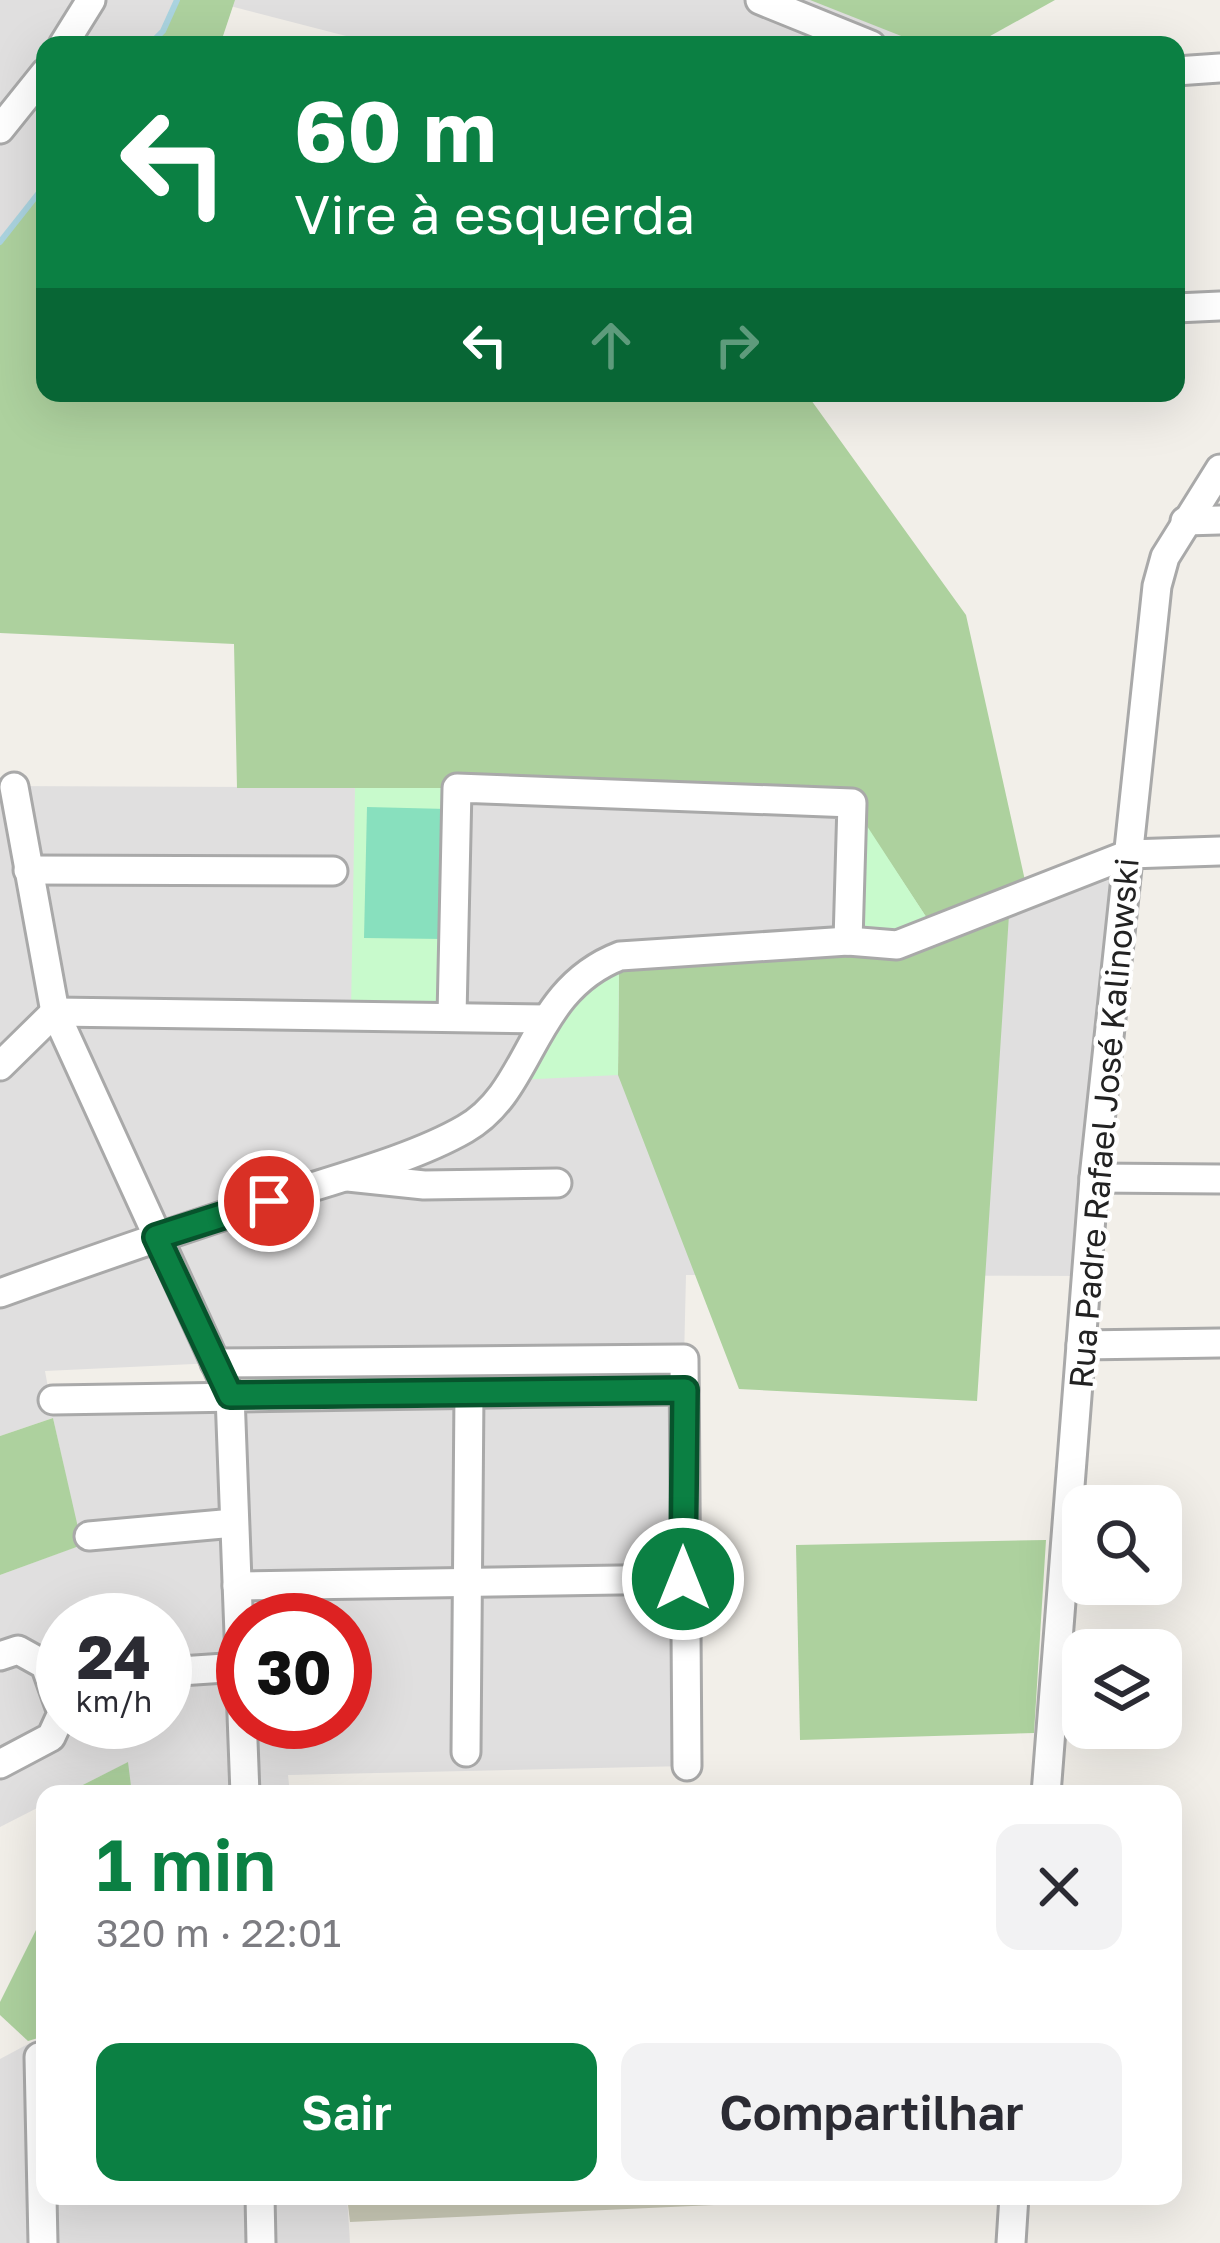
<!DOCTYPE html>
<html lang="pt">
<meta charset="utf-8">
<style>
:root{--surface:#fff;--page:#f2f2f3;--text:#2b2b33;--muted:#7c7c81;--accent:#0b8043}
body{margin:0;font-family:"Golos Text",sans-serif;background:var(--page);color:var(--text);height:100vh;display:flex;flex-direction:column;font-size:45px;white-space:nowrap}
*{box-sizing:border-box;margin:0}
p{font-size:39px;color:var(--muted)}
.icon{flex:none;width:66px;height:66px;fill:none;stroke:currentColor;stroke-width:2;stroke-linecap:round;stroke-linejoin:round}
.map{position:relative;flex:1;overflow:hidden}
.details{position:absolute;left:36px;top:1785px;width:1146px;height:420px;display:flex;flex-direction:column;background:var(--surface);border-radius:24px;box-shadow:0 12px 48px #0002}
.details>*{flex:none}
.banner{position:absolute;left:36px;top:36px;width:1149px;height:366px;border-radius:24px;box-shadow:0 12px 48px #0002;background:#0b8043;color:#fff;overflow:hidden}
.buttons{position:absolute;left:1062px;top:1485px;display:grid;gap:24px}
.buttons a{display:grid;place-items:center;width:120px;height:120px;border-radius:24px;background:var(--surface);box-shadow:0 12px 48px #0002;font-size:60px}
.speed{position:absolute;left:36px;top:1593px;display:flex;gap:24px;font-size:60px;font-weight:700;text-align:center}
.speed>*{display:grid;place-content:center;width:156px;height:156px;border-radius:50%;background:var(--surface);box-shadow:0 12px 48px #0002;line-height:1}
.speed small{font-size:30px;font-weight:400}
.speed .limit{border:18px solid #d22;background:#fff;color:#111}
.pin{position:absolute;display:grid;place-items:center;width:102px;height:102px;color:#fff;margin:-51px;border:6px solid #fff;border-radius:50%;box-shadow:0 3px 12px #0007}
.me{position:absolute;width:132px;margin:-66px;rotate:0deg;stroke-linejoin:round;filter:drop-shadow(0 0 9px #0008)}
.turn{display:flex;align-items:center;gap:42px;height:252px;padding:0 60px;font-size:54px}
.turn .icon{width:156px;height:156px;stroke-width:2.5}
.turn b{display:block;font-size:84px;line-height:102px}
.lanes{display:flex;align-items:center;height:114px;padding:0 60px;background:#0003;justify-content:center;gap:60px;direction:ltr}
.lanes .off{opacity:.35}
.round{display:grid;place-items:center;flex:none;width:126px;height:126px;border-radius:24px;background:var(--page)}
.summary{display:flex;align-items:center;justify-content:space-between;height:204px;padding:0 60px}
h1{font-size:72px;font-weight:600;line-height:90px;color:var(--accent)}
.primary-button{display:flex;gap:24px;margin-top:auto;padding:24px 60px}
.primary-button a{flex:1;height:138px;border-radius:24px;background:var(--accent);color:#fff;font-size:48px;font-weight:600;line-height:138px;text-align:center}
.primary-button a+a{background:var(--page);color:var(--text)}
.map>svg:first-child{display:block}
.residential{fill:#e0dfdf;fill-rule:evenodd}
.construction{fill:#c7c7b4}
.forest{fill:#add19e}
.park{fill:#c8facc}
.pitch{fill:#88e0be}
.lines{fill:none;stroke-linecap:round;stroke-linejoin:round}
.stream{stroke:#aad3df;stroke-width:6}
.minor-casing{stroke:#a9a9a9;stroke-width:33}
.minor{stroke:#fff;stroke-width:27}
.route-casing{stroke:#07532c;stroke-width:30}
.route{stroke:#0b8043;stroke-width:21}
.labels{text-anchor:middle;dominant-baseline:central;stroke-width:9;stroke-linejoin:round;paint-order:stroke}
.street-label{font-size:33px;fill:#222;stroke:#fff}
</style>
<div class="map">
<svg width="1220" height="2243" viewBox="0 0 1220 2243">
<rect width="100%" height="100%" fill="#f2efe9"/>
<!-- residential -->
<g class="residential">
<polygon points="0,0 177,0 163,31 149,45 45,45 45,185 0,242"/>
<polygon points="207,0 951,0 953,45 381,45"/>
<path d="M0 786 457 788 852 803 936 932 1129 854 1087 1276 686 1275 684 1359 215 1363 45 1371 50 1399 684 1390 687 1766 288 1775 290 1794H132L127 1763 65 1794H45V1804L0 1827V1575L81 1545 53 1418 0 1436ZM63 1620H165V1722H63ZM243 1620H345V1722H243Z"/>
<polygon points="45,2035 45,2196 347,2196 350,2243 0,2243 0,2059"/>
</g>
<!-- construction -->
<polygon class="construction" points="347,2196 713,2196 714,2205 350,2222"/>
<!-- forest -->
<g class="forest">
<polygon points="177,0 235,0 220,45 149,45 163,31"/>
<polygon points="810,0 1055,0 974,45 924,45"/>
<polygon points="45,185 45,393 806,393 966,615 1028,894 936,932 851,803 457,788 237,788 234,644 0,633 0,242"/>
<polygon points="1009,915 977,1401 739,1389 618,1075 619,969 760,955 899,958"/>
<polygon points="53,1418 82,1545 0,1575 0,1436"/>
<polygon points="1046,1540 1034,1733 800,1740 796,1545"/>
<polygon points="128,1762 132,1794 65,1794"/>
<polygon points="45,1912 45,2036 28,2041 0,2015 0,2002"/>
</g>
<!-- park -->
<g class="park">
<polygon points="355,788 447,788 442,1009 351,1009"/>
<polygon points="852,803 936,932 848,941"/>
<polygon points="619,959 618,1075 517,1080 556,1017"/>
</g>
<!-- pitch -->
<polygon class="pitch" points="367,807 447,809 444,939 364,938"/>
<g class="lines">
<!-- stream -->
<g class="stream">
<polyline points="149,45 163,31 177,0"/>
<polyline points="0,242 45,185"/>
</g>
<defs>
<g id="minor">
<polyline points="760,0 871,45"/>
<polyline points="63,45 91,0"/>
<polyline points="1176,71 1220,68"/>
<polyline points="0,129 45,73"/>
<polyline points="1176,308 1220,306"/>
<polyline points="1185,521 1220,520"/>
<polyline points="14,787 55,1012 230,1395 245,1794"/>
<polyline points="28,870 333,871"/>
<polyline points="452,1016 457,788 852,803 848,941"/>
<polyline points="0,1066 55,1012 546,1019"/>
<polyline points="348,1177 424,1185 557,1183"/>
<polyline points="1094,1178 1220,1179"/>
<path d="M0 1293C92 1260 184 1228 277 1198 335 1179 413 1159 465 1129 534 1090 529 991 620 956L848 941 897 945 1129 854 1220 851"/>
<polyline points="1081,1345 1220,1343"/>
<polyline points="215,1363 684,1359 687,1766"/>
<polyline points="53,1400 684,1390"/>
<polyline points="89,1536 234,1523"/>
<polyline points="237,1586 683,1579"/>
<polyline points="0,1656 18,1650 45,1665 62,1713 51,1737 0,1764"/>
<polyline points="165,1672 240,1667"/>
<polyline points="466,1752 469,1392"/>
<polyline points="1046,1794 1094,1178 1157,586 1165,557 1220,469"/>
<polyline points="39,2057 43,2243"/>
<polyline points="260,2196 261,2243"/>
<polyline points="1011,2243 1014,2196"/>
</g>
</defs>
<!-- minor casing -->
<use href="#minor" class="minor-casing"/>
<!-- minor -->
<use href="#minor" class="minor"/>
</g>
<g class="lines">
<defs>
<polyline id="route" points="269,1201 156,1237 230,1395 685,1390 683,1579"/>
</defs>
<!-- route casing -->
<use href="#route" class="route-casing"/>
<!-- route -->
<use href="#route" class="route"/>
</g>
<g class="labels">
<!-- street labels -->
<g class="street-label">
<text transform="translate(1103 1123) rotate(-85)">Rua Padre Rafael José Kalinowski</text>
</g>
</g>
</svg>
<div class="buttons">
<a><svg class="icon" aria-label="search" viewBox="0 0 24 24"><circle cx="10" cy="10" r="6"/><path d="M15 15l6 6"/></svg></a>
<a><svg class="icon" aria-label="layers" viewBox="0 0 24 24"><path d="M12 4l9 5-9 5-9-5zM3 14l9 5 9-5"/></svg></a>
</div>
<div class="speed"><div>24<small>km/h</small></div><div class="limit">30</div></div>
<div class="pin" style="left:269px;top:1201px;background:#d93025"><svg class="icon" aria-label="arrive" viewBox="0 0 24 24"><path d="M6 21V4h12l-3 4 3 4H6"/></svg></div>
<svg class="me" style="left:683px;top:1579px" viewBox="-20 -20 40 40"><circle r="17" fill="#0b8043" stroke="#fff" stroke-width="3"/><path d="M0-11L8 9 0 5-8 9z" fill="#fff"/></svg>
<div class="banner">
<div class="turn"><svg class="icon" aria-label="left" viewBox="0 0 24 24"><path d="M17 20v-9H6M10 6l-5 5 5 5"/></svg><div><b>60 m</b>Vire à esquerda</div></div>
<div class="lanes"><svg class="icon" aria-label="left" viewBox="0 0 24 24"><path d="M17 20v-9H6M10 6l-5 5 5 5"/></svg><svg class="icon off" aria-label="ahead" viewBox="0 0 24 24"><path d="M12 20V5M6 11l6-6 6 6"/></svg><svg class="icon off" aria-label="right" viewBox="0 0 24 24"><path d="M7 20v-9h11M14 6l5 5-5 5"/></svg></div>
</div>
<section class="details">
<div class="summary"><div><h1>1 min</h1><p>320 m · 22:01</p></div><a class="round"><svg class="icon" aria-label="close" viewBox="0 0 24 24"><path d="M6 6l12 12M18 6L6 18"/></svg></a></div>
<div class="primary-button"><a>Sair</a><a>Compartilhar</a></div>
</section>
</div>
